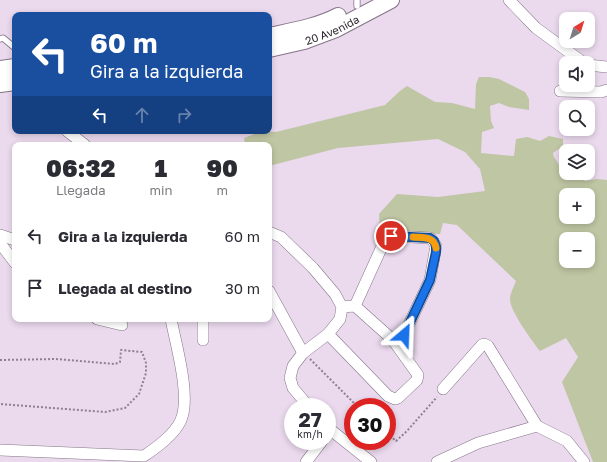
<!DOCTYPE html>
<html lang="es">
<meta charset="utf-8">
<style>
:root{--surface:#fff;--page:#f2f2f3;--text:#2b2b33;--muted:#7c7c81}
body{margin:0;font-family:"Golos Text",sans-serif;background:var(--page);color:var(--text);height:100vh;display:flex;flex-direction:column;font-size:15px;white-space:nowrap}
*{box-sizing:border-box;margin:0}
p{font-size:13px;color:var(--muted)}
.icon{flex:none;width:22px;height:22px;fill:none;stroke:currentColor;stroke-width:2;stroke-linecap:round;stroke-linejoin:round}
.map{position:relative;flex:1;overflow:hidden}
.side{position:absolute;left:12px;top:142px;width:260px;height:180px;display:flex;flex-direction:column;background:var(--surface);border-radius:8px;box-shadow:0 2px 6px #0003}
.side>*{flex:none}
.top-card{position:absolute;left:12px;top:12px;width:260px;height:122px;border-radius:8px;box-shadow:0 2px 6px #0003;background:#1a4fa0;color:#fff;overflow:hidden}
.needle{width:26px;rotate:38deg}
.tools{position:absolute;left:559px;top:12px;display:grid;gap:8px}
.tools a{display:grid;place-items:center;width:36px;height:36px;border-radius:8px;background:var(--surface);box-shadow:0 2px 6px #0003;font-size:20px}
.speed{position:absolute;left:284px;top:398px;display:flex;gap:8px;font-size:20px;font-weight:700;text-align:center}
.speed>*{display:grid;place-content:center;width:52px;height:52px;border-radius:50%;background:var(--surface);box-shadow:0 2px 6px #0003;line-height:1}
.speed small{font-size:10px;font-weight:400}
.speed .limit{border:6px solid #d22;background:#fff;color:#111}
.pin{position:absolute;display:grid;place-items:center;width:34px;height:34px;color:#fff;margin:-17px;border:2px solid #fff;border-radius:50%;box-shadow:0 1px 4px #0007}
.me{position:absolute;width:44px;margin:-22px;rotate:26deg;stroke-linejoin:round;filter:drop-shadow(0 0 3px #0008)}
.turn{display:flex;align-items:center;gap:14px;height:84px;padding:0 12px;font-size:18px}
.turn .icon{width:52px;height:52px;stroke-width:2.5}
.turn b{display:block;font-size:28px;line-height:34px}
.lanes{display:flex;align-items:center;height:38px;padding:0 12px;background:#0003;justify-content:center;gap:20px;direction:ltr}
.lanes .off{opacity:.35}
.eta{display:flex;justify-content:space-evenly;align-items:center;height:68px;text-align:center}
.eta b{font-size:24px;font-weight:800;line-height:28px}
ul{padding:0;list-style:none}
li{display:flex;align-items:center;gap:12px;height:52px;padding:0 12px}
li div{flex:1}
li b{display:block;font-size:15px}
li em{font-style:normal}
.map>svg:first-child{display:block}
.green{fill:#bfc6a3;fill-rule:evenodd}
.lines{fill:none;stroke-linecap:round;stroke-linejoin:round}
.lane-casing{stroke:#857588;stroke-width:7}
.street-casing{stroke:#857588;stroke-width:12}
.secondary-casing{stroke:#857588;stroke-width:18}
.path{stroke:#8d818f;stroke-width:2;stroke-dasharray:2 2;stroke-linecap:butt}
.lane{stroke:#fff;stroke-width:5.5}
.street{stroke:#fff;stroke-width:11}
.secondary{stroke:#fff;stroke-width:16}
.route-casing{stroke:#114b97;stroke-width:10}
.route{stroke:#1a73e8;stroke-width:7}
.slow{stroke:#f59e0b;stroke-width:7}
.labels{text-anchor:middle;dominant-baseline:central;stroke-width:3;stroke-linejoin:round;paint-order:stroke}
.street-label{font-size:11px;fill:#2f2830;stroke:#ebd9ee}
</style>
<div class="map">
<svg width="607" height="462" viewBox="0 0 607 462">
<rect width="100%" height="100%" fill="#ebd9ee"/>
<!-- green -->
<path class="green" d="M479 77H489L499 79 525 92 529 99V110L509 107 499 103 490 106 491 121 494 128 482 132 481 153 514 156 516 139 527 137 540 141 549 136 563 139V146L553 153 554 157 567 177 574 176 585 181 597 179 607 180V462H593L562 382 578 357 566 338 540 351C532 341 510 311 510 299 510 293 514 287 516 281L457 225 443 223 440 234 412 235 380 230 379 214 397 194 438 197 485 191 480 169 465 152 438 139 338 148 269 166V145H245L244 138 263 131 276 132 385 105 400 91 407 86 435 102 452 103 475 109 476 84ZM566 195H588V217H566ZM566 239H588V261H566Z"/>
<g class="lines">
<defs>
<g id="lane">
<polyline points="357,6 357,0"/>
<polyline points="0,39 3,38 15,48"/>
</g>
<g id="street">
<polyline points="509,0 536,28 584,63"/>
<polyline points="588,65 607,67"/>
<polyline points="560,91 601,92 607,90"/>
<polyline points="67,131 85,145"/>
<polyline points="269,232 281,237 313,268 335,294 342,307 340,319 328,334 303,353 293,366 290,378 293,388 309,407"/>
<polyline points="0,235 15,240"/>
<polyline points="0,243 15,263"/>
<polyline points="269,291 303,353"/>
<polyline points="355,306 384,242 391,236 430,238 433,241 436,246 430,280 404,335 398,341 393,340"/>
<polyline points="97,319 122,325"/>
<polyline points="203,319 203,340"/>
<polyline points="328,334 388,396 395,399 398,398 417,380 418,375 393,340 355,306 342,307"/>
<polyline points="443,389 482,345 484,344 488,346 537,426 567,441 584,462"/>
<polyline points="327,427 371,462"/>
<path d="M0 450 144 456C156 448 178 432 182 417 190 393 176 345 171 319"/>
<polyline points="306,462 322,441"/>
<polyline points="437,462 478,443 537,426"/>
</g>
<g id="secondary">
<path d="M269 36C292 31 317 27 338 16"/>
<path id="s1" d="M269 49 304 41 336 29 391 0"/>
<polyline points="0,69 15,67"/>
<polyline points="0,84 15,82"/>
</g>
</defs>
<!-- lane casing -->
<use href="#lane" class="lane-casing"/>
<!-- street casing -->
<use href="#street" class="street-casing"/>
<!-- secondary casing -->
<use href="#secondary" class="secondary-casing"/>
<!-- path -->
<g class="path">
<polyline points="310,359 358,407"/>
<polyline points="0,360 56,359 115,364 120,362 121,350 142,352 146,363 146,373 139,394 125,408 105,412 0,404"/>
<polyline points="387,433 396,441 407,431 437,397"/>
</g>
<!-- lane -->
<use href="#lane" class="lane"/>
<!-- street -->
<use href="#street" class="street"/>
<!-- secondary -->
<use href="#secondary" class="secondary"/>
</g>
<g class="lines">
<defs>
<polyline id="route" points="391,236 430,238 434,241 436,246 436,252 430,280 404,335"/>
</defs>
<!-- route casing -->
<use href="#route" class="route-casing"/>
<!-- route -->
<use href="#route" class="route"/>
<!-- slow -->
<path class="slow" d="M413 237C423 238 434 236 436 248"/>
</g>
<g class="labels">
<!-- street labels -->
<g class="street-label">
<text stroke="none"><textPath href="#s1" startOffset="66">20 Avenida</textPath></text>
</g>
</g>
</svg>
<div class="tools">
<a><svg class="needle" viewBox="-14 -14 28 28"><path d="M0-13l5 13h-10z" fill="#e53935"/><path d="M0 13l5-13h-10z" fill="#7c7c81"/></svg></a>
<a><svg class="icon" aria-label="sound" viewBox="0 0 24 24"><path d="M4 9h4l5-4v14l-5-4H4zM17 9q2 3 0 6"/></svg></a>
<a><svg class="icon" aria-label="search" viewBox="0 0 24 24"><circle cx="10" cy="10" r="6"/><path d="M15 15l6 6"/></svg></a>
<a><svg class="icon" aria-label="layers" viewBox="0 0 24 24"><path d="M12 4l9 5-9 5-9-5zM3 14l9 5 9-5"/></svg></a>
<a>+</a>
<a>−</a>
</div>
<div class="speed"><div>27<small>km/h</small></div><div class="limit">30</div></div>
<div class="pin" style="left:391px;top:236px;background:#d93025"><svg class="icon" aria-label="arrive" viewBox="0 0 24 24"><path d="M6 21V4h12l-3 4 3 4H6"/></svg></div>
<svg class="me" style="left:404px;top:335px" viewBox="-20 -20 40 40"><path d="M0-17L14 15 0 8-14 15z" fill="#1a73e8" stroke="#fff" stroke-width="4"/></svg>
<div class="top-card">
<div class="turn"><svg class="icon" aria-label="left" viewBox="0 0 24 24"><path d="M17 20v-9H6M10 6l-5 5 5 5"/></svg><div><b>60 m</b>Gira a la izquierda</div></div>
<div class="lanes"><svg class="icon" aria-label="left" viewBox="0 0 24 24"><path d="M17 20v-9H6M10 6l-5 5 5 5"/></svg><svg class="icon off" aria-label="ahead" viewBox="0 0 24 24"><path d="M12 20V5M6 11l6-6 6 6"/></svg><svg class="icon off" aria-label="right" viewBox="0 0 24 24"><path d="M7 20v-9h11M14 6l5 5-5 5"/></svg></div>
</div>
<section class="side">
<div class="eta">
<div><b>06:32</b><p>Llegada</p></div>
<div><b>1</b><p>min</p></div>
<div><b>90</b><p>m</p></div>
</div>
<ul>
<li><svg class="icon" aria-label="left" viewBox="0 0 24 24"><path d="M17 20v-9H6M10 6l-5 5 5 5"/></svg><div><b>Gira a la izquierda</b></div><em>60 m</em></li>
<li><svg class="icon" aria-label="arrive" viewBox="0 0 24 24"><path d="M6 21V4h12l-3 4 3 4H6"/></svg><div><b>Llegada al destino</b></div><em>30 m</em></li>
</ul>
</section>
</div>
